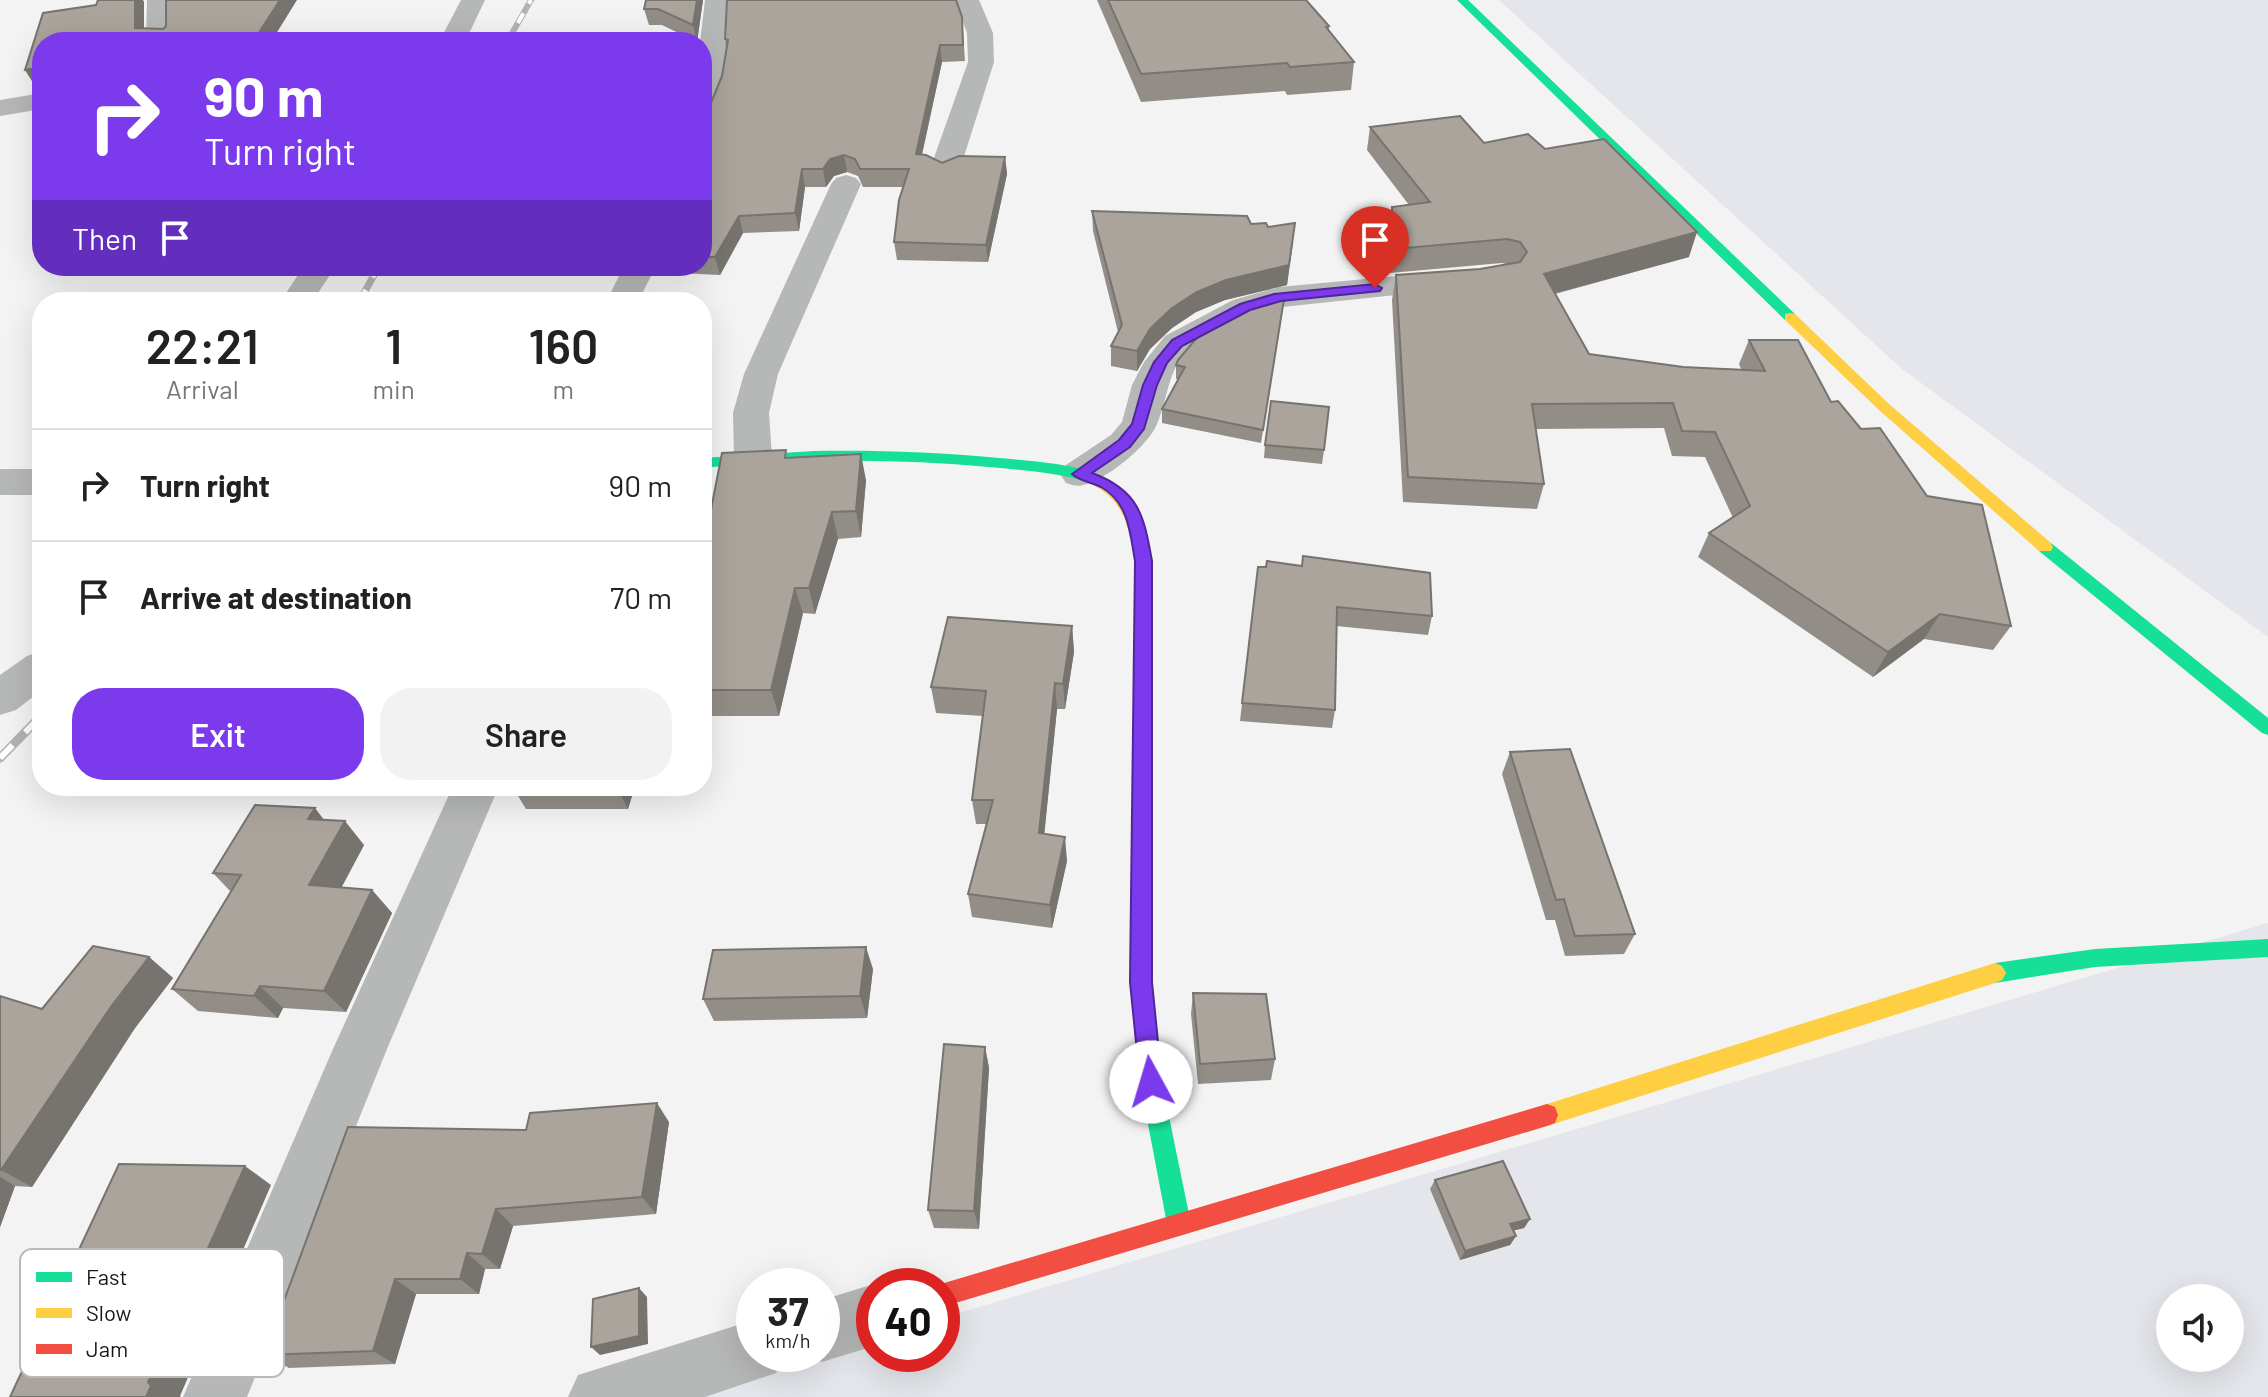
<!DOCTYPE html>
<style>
:root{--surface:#fff;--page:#f2f2f2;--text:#222;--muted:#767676;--line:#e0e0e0;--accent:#7c3aed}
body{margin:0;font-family:Barlow,sans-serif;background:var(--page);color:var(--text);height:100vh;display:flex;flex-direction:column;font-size:30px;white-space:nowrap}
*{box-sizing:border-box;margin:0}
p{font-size:26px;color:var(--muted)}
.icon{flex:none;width:44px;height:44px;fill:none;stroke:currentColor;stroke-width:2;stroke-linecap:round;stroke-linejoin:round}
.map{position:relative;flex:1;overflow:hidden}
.drawer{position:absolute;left:32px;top:292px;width:680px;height:504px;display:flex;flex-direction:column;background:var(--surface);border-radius:32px;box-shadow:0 8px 32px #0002}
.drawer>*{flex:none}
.top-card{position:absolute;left:32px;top:32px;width:680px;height:244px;border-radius:32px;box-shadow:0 8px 32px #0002;background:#7c3aed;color:#fff;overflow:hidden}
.buttons{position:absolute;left:2156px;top:1284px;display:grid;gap:16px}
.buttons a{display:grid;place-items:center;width:88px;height:88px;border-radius:50%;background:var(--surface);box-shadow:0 8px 32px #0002;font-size:40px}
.speed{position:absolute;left:736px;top:1268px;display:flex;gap:16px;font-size:40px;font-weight:700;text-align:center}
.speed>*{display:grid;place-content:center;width:104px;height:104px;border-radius:50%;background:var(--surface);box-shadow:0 8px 32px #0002;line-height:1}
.speed small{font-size:20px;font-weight:400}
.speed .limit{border:12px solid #d22;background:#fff;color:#111}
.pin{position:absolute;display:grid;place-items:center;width:68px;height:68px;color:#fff;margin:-82px -34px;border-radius:50% 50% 50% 0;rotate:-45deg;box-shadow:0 0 8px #0007}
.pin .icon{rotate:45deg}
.me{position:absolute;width:88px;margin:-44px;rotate:354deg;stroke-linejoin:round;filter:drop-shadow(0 0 6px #0008)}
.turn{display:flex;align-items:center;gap:28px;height:168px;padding:0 40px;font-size:36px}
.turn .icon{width:104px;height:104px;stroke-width:2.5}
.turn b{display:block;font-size:56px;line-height:68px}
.then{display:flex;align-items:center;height:76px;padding:0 40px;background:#0003;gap:16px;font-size:30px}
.eta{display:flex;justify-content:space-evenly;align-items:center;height:136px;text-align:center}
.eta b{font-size:48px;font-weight:600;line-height:56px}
.primary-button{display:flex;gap:16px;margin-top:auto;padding:16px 40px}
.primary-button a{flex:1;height:92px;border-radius:32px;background:var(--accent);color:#fff;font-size:32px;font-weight:600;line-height:92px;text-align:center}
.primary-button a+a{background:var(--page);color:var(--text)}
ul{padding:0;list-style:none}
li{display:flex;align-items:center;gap:24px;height:112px;padding:0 40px;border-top:2px solid var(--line)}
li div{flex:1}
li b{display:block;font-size:30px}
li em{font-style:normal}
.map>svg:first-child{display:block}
.built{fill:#e4e6eb;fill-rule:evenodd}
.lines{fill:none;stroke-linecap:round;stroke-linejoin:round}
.street{fill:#b6b7b7;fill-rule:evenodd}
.fast{fill:#16e098;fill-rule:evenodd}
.slow{fill:#ffcf43;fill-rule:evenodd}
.jam{fill:#f24e42;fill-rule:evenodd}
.rail-far2-casing{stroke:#b3b3b4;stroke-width:6}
.rail-far1-casing{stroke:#b3b3b4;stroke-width:7}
.rail-casing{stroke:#b3b3b4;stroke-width:9}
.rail-far2{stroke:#fff;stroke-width:4;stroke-dasharray:11;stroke-linecap:butt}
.rail-far1{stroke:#fff;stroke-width:5;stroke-dasharray:14;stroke-linecap:butt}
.rail{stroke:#fff;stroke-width:6;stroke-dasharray:18;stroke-linecap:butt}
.wall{fill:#928d87}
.shaded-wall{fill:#77736e}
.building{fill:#aaa49d;stroke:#77736e;stroke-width:2}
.route{fill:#7c3aed;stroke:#51269a;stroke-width:2}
.key{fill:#fff;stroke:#b9b9b9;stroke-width:2}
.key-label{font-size:22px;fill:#171717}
</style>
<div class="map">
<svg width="2268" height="1397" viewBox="0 0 2268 1397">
<rect width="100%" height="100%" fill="#f3f3f4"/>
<!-- built -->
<g class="built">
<polygon points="1499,0 2268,0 2268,637 1902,369"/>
<path d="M2268 923V1397H677L874 1338V1354H942V1318ZM2170 1298H2230V1358H2170Z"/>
</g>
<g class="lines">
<!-- street -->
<g class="street">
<polygon points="147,0 171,0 172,42 146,42"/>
<polygon points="461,0 485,0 465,42 439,42"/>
<polygon points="705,0 729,0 723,92 712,119 702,121 700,42"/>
<polygon points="955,0 979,0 993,33 994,62 960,169 955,175 945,178 935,175 930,169 968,62 967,33"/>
<polygon points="42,93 42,109 0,116 0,100"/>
<polygon points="846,175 856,178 861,184 778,374 769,413 772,457 766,466 753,469 740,466 734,457 733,413 744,374 831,184 836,178"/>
<polygon points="304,266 336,266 312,302 280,302"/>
<polygon points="624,266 656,266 638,302 606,302"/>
<path d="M1452 271 1463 274 1468 281 1463 288 1282 307C1257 314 1207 334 1188 351 1167 371 1168 399 1157 424 1149 445 1105 481 1083 485 1077 487 1072 485 1066 483L1060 474 1066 465 1111 435 1122 422 1132 385 1144 362 1165 336 1233 300 1279 287Z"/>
<rect x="0" y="469" width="42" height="26"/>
<polygon points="42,651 42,690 16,710 0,715 0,675 27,656"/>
<polygon points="453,786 499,786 387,1049 247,1397 183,1397 333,1049"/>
<polygon points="874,1284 878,1286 874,1286 874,1346 822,1362 803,1354 822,1354 822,1300"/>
<polygon points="754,1320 754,1354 784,1354 776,1373 705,1397 568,1397 578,1375"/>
</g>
<!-- fast -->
<g class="fast">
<polygon points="1457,0 1468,0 1795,314 1795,320 1785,320"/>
<path d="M814 451C876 450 937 452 999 458 1032 461 1065 463 1096 473L1099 477 1091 482C1057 473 1024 470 989 467 893 458 798 459 702 468V458Z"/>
<polygon points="2045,541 2051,543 2268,718 2268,735 2262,733 2039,551 2037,547 2039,543"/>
<polygon points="1142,749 1149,751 1151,756 1152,982 1162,1082 1191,1224 1187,1232 1179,1236 1171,1232 1167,1224 1140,1082 1130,982 1133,756 1135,751"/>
<polygon points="2268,939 2268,957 2095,967 1995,983 1988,980 1984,973 1988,966 1995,963 2095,949"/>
</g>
<!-- slow -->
<g class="slow">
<polygon points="1790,313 1795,314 1889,404 2051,543 2053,547 2051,551 2039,551 1879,410 1785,320 1785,314"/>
<path d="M1091 472C1163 493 1151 587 1151 645 1151 682 1151 719 1151 756L1149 761H1135L1133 756 1135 561C1131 538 1127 512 1109 496 1101 488 1090 485 1083 477Z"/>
<polygon points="1995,963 2002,966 2006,973 2002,980 1995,983 1547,1126 1539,1123 1536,1115 1539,1107 1547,1104"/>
</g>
<!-- jam -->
<polygon class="jam" points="1547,1104 1555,1107 1558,1115 1555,1123 1547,1126 942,1307 942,1286 934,1286"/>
<defs>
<polyline id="rail-far2" points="507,42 531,0"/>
<polyline id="rail-far1" points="359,302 379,266"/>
<polyline id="rail" points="0,758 42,715"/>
</defs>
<!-- rail-far2 casing -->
<use href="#rail-far2" class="rail-far2-casing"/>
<!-- rail-far1 casing -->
<use href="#rail-far1" class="rail-far1-casing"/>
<!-- rail casing -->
<use href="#rail" class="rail-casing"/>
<!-- rail-far2 -->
<use href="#rail-far2" class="rail-far2"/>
<!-- rail-far1 -->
<use href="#rail-far1" class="rail-far1"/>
<!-- rail -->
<use href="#rail" class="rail"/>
</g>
<!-- wall -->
<g class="wall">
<polygon points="646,0 703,0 697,42 662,25 649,25 644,9"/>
<polygon points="1097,0 1306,0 1329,26 1329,30 1354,62 1351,90 1287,95 1285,91 1141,102"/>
<polygon points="962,17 965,61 942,62 922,155 942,163 1005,157 1007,174 988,262 897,260 894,242 903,187 863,187 858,176 847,172 834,176 826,187 805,187 799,231 743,233 720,275 657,272 655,266 702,266 702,110 711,103 722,76 726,47 725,39"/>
<polygon points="1370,127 1484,143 1545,149 1689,257 1555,294 1589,354 1683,367 1741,369 1739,364 1749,340 1831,402 2011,626 1993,650 1924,639 1873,677 1698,557 1709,533 1733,518 1705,457 1672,456 1664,428 1535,429 1544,484 1537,509 1403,502 1392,300 1396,275 1480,269 1506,264 1502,263 1390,273 1388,231 1392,207 1409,205 1367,150"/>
<polygon points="1092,211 1268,227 1293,243 1287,285 1225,300 1196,312 1172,328 1150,349 1137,371 1111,366 1111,346 1118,332 1093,231"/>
<polygon points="1282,312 1261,443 1162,423 1162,409 1178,379 1176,379 1176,365"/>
<polygon points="1265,445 1324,450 1322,464 1264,458"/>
<polygon points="788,458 866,480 861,537 838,539 815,614 803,613 779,716 702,716 702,529 707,530"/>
<polygon points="1258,567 1432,616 1428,635 1336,626 1335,710 1332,728 1240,721"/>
<polygon points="1072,626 1074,652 1065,709 1057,709 1044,834 1067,861 1052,928 972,917 968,894 987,824 976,824 972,800 983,716 936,713 931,687"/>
<polygon points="1510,752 1635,934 1624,954 1565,956 1555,920 1546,920 1502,774"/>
<polygon points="512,786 635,786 628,809 526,809"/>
<polygon points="324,820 364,845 341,888 372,890 392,913 346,1012 283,1008 278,1018 198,1011 172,989 231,892 213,873"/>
<polygon points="149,957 173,978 135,1028 32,1187 15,1186 0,1227 0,996 42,1009"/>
<polygon points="873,969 867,1018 714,1021 703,999"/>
<polygon points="1193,993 1275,1059 1271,1080 1198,1084 1191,1014"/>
<polygon points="985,1047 989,1068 979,1229 934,1228 928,1210"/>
<polygon points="669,1122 656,1214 513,1226 500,1269 485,1269 479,1294 416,1294 395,1364 289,1368 264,1355 526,1130"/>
<polygon points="1435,1180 1530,1219 1524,1228 1514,1230 1516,1236 1510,1245 1460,1260 1430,1189"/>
</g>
<!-- shaded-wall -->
<g class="shaded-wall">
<polygon points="135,0 143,0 144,2 144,42 135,28"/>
<polygon points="280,0 297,0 271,42 253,42"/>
<polygon points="697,0 703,0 697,42 693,25"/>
<polygon points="940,45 942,62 918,172 916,154"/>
<polygon points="42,67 42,85 35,86 25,70"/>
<polygon points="844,155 847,172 834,176 826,187 823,169 830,159"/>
<polygon points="1005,157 1007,174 988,262 986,245"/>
<polygon points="802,169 805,187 799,231 795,213"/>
<polygon points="739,216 743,233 720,275 715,257"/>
<polygon points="1295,223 1287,285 1225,300 1196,312 1172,328 1150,349 1137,371 1137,351 1150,329 1172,308 1197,292"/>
<polygon points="1697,232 1689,257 1537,298 1544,274"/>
<polygon points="861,454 866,480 861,537 856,511"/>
<polygon points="832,512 838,539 815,614 809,588"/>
<polygon points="795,588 803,613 779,716 771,690"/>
<polygon points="1940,614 1924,639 1873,677 1888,652"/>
<polygon points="1072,626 1074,652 1065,709 1063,684"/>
<polygon points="1055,683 1057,709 1042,857 1039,833"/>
<polygon points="616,786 635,786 628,809"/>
<polygon points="315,808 334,833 308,819"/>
<polygon points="345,821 364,845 330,909 309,885"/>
<polygon points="1065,837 1067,861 1052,928 1050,905"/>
<polygon points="372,890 392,913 346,1012 324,991"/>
<polygon points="866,947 873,969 867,1018 860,996"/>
<polygon points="149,957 173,978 135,1028 32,1187 1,1170 110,1008"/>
<polygon points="260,986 283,1008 278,1018 254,996"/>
<polygon points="985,1047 989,1068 979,1229 974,1211"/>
<polygon points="657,1103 669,1122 656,1214 642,1197"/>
<polygon points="245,1166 271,1185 180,1396 181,1397 146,1397 148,1382"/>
<polygon points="0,1177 15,1186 0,1227"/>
<polygon points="496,1209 513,1226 500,1269 482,1254"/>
<polygon points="1530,1219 1524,1228 1504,1233 1510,1224"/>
<polygon points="1516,1236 1510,1245 1460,1260 1465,1251"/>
<polygon points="467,1253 485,1269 479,1294 460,1279"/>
<polygon points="395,1279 416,1294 395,1364 373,1351"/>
<polygon points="639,1288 647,1297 648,1344 600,1355 591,1347"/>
</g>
<!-- building -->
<g class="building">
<polygon points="98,0 135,0 135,28 163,29 166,26 166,0 280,0 253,42 42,42 42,67 25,70 43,13 96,5"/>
<polygon points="646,0 697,0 693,25 658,9 644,9"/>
<polygon points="727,0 956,0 962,17 963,45 940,45 916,154 926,155 942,163 959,156 1005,157 986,245 894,242 899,200 909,169 860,169 855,159 844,155 830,159 823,169 802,169 795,213 739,216 715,257 702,257 702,110 704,106 711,103 722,76 728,40 725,39"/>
<polygon points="1108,0 1306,0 1329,26 1326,27 1354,62 1290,67 1287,63 1141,74"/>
<polygon points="1460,116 1484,143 1528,134 1545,149 1604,139 1697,232 1544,274 1589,354 1683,367 1765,371 1749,340 1798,340 1831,402 1838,401 1861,429 1880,428 1927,496 1982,505 2011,626 1940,614 1888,652 1709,533 1750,506 1715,432 1682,431 1673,403 1532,404 1544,484 1408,477 1396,275 1480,269 1520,262 1527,252 1520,242 1507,239 1394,249 1392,207 1430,202 1370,127"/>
<polygon points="1092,211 1247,216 1251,224 1266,223 1268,227 1295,223 1289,265 1226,280 1197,292 1172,308 1150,329 1137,351 1111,346 1122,325"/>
<polygon points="1284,299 1263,430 1162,409 1185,367 1176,365 1178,360 1200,334 1236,314"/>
<polygon points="1271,401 1329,407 1324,450 1265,445"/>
<polygon points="786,450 785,458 861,454 856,511 832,512 809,588 795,588 771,690 702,690 702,529 707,530 722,453"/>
<polygon points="1303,556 1430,573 1432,616 1337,607 1335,710 1242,703 1258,567 1266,567 1267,561 1302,566"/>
<polygon points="948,617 1072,626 1063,684 1055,683 1039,833 1065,837 1050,905 968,894 993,800 972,800 986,691 931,687"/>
<polygon points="1570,749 1635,934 1575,936 1564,899 1556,900 1510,752"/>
<polygon points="255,805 315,808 308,819 345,821 309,885 372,890 324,991 260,986 254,996 172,989 241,875 213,873"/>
<polygon points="93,946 149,957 110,1008 1,1170 0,1170 0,996 42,1009"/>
<polygon points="866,947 860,996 703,999 713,950"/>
<polygon points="1193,993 1266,994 1275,1059 1200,1064"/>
<polygon points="944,1044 985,1047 974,1211 928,1210"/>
<polygon points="657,1103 642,1197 496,1209 482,1254 467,1253 460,1279 395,1279 373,1351 264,1355 348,1127 526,1130 530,1113"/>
<polygon points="1503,1161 1530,1219 1510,1224 1516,1236 1465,1251 1435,1180"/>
<polygon points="119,1164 245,1166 148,1382 151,1386 146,1397 10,1397"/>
<polygon points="639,1288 639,1336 591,1347 593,1299"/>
</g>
<!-- route -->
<path class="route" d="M1375 284 1382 288 1380 291 1281 301 1250 310 1182 346 1167 363 1157 385 1144 429 1130 447 1092 473C1139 490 1144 516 1152 561V982L1162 1082 1159 1090 1151 1093 1143 1090 1140 1082 1130 982 1135 561C1130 533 1129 503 1101 487 1091 482 1079 481 1072 474L1119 440 1132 424 1143 385 1154 362 1172 340 1240 304 1274 294Z"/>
<!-- legend -->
<rect x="20" y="1249" width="264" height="128" rx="12" class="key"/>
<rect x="36" y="1272" width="36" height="10" fill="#16e098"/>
<rect x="36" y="1308" width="36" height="10" fill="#ffcf43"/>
<rect x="36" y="1344" width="36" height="10" fill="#f24e42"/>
<g class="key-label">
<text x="86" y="1285">Fast</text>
<text x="86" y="1321">Slow</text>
<text x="86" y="1357">Jam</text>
</g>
</svg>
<div class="buttons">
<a><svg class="icon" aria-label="sound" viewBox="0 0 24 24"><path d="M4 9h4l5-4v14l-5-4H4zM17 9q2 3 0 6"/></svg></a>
</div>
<div class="speed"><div>37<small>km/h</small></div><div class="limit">40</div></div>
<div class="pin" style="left:1375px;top:288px;background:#d93025"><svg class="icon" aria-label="arrive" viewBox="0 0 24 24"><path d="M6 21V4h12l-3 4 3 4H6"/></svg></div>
<svg class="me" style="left:1151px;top:1082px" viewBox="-20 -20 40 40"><circle r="19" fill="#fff"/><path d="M0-13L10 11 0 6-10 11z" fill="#7c3aed"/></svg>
<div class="top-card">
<div class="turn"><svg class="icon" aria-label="right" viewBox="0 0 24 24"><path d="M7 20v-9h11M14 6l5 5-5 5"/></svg><div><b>90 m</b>Turn right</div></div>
<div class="then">Then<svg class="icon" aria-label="arrive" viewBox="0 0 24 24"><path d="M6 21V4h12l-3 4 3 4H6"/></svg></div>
</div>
<section class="drawer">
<div class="eta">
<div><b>22:21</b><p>Arrival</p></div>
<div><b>1</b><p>min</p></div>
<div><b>160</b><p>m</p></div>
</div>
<ul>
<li><svg class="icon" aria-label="right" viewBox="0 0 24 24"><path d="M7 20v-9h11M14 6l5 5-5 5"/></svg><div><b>Turn right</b></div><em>90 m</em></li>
<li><svg class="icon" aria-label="arrive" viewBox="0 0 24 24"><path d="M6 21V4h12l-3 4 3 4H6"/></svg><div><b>Arrive at destination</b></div><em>70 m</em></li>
</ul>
<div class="primary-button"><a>Exit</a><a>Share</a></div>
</section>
</div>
